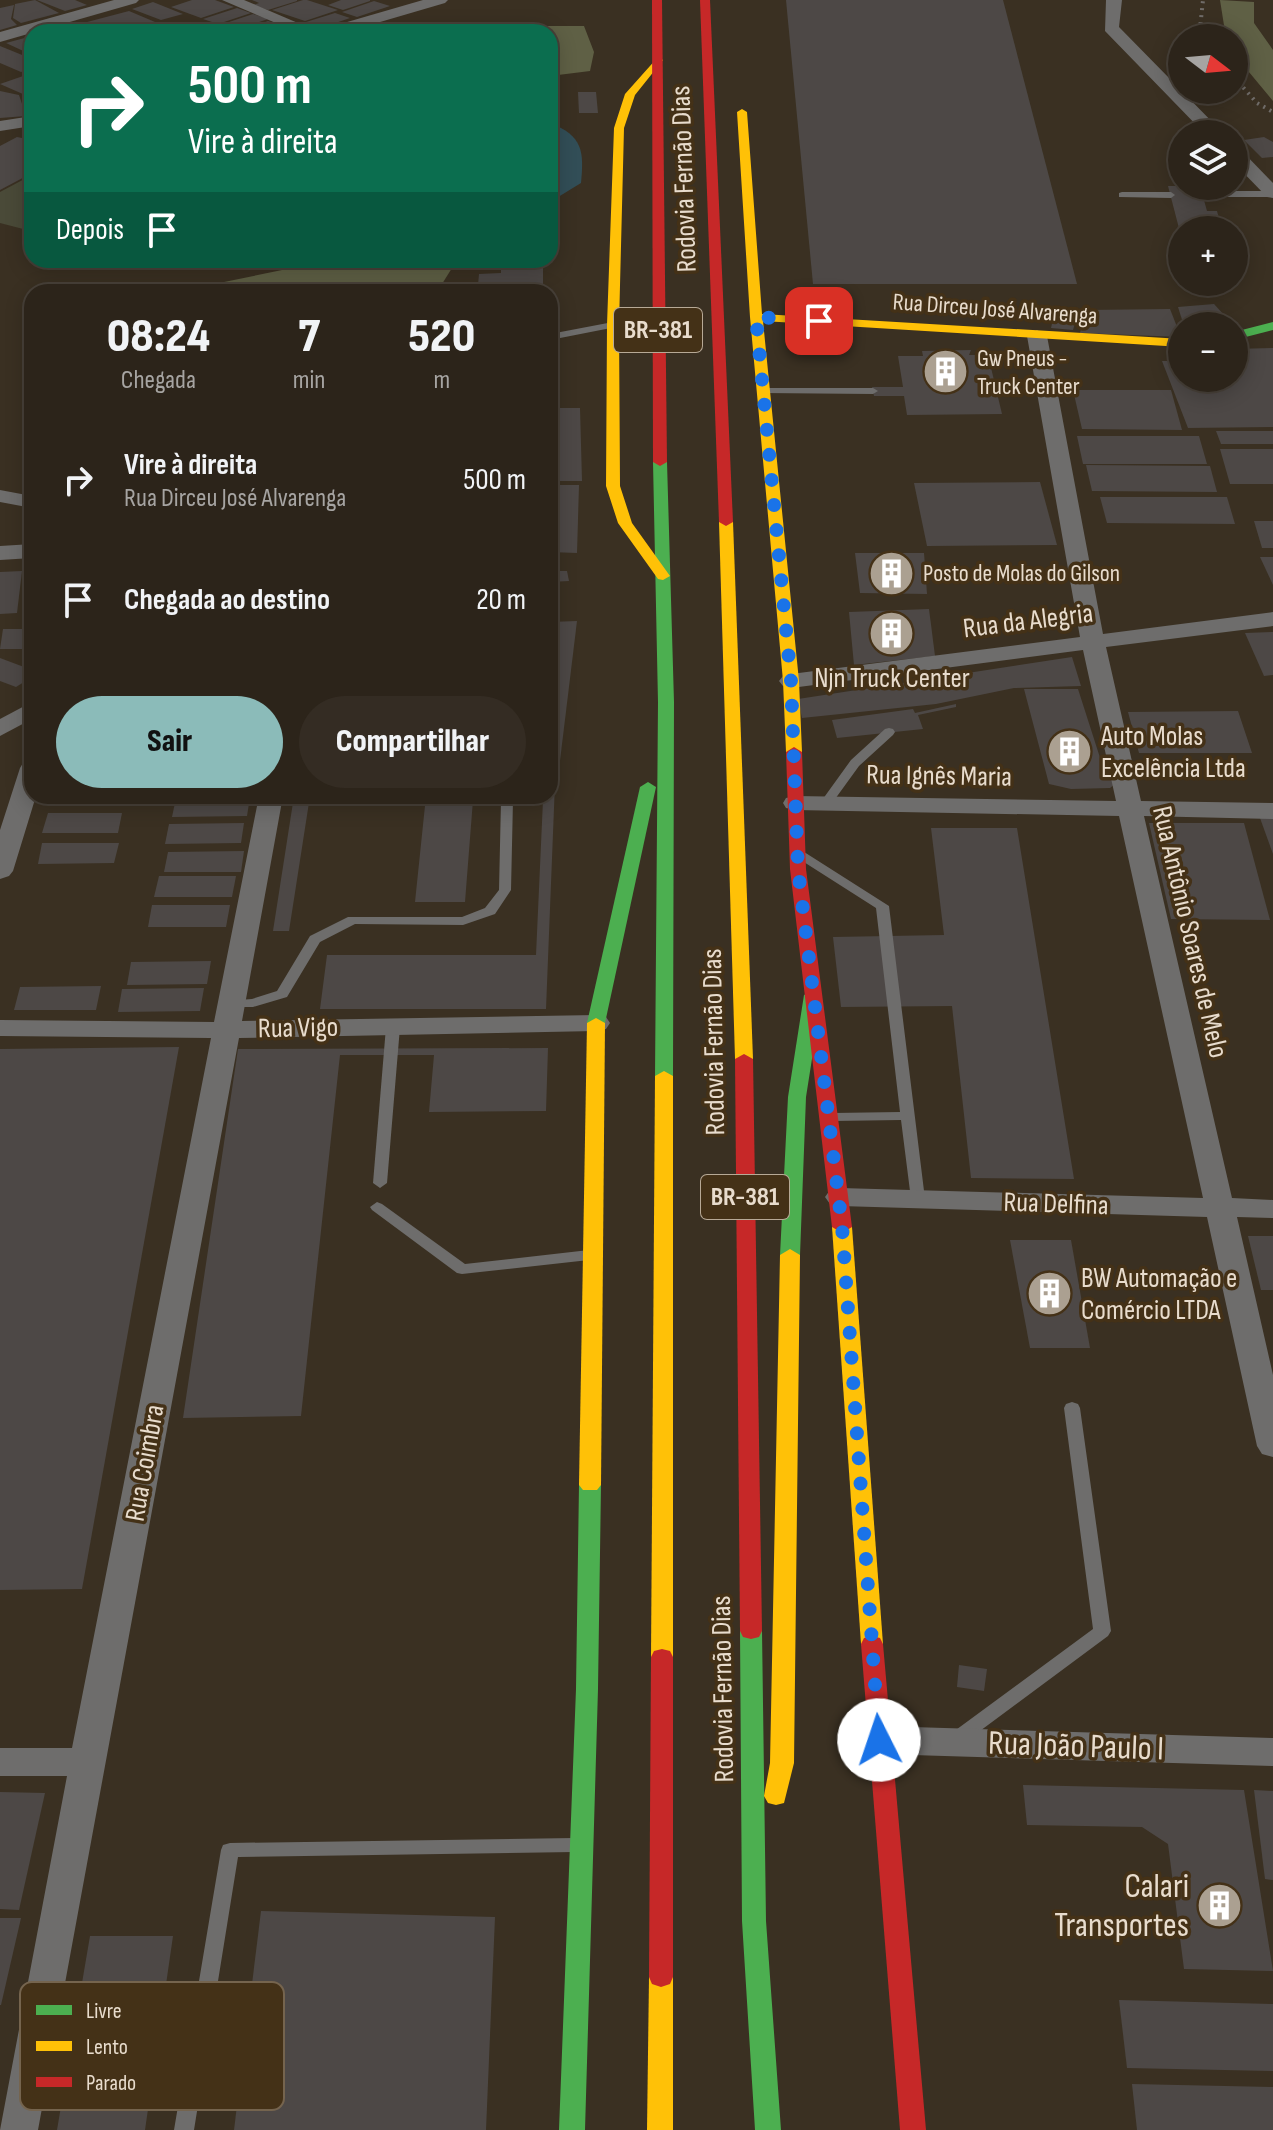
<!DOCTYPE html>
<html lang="pt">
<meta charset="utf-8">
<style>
:root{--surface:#2c241a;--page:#342c23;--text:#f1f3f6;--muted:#a6a4a2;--line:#484139;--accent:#8bbbb9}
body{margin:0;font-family:"Sofia Sans Condensed",sans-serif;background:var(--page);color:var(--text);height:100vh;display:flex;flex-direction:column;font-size:30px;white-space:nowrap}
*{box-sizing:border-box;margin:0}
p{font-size:26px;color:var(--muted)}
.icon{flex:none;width:44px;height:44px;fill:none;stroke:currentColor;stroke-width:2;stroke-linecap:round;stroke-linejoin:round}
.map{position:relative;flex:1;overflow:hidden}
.drawer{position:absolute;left:24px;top:284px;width:534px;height:520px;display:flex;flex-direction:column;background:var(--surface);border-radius:24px;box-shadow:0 4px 20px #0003,0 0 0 2px var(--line)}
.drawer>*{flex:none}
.guide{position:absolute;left:24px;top:24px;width:534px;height:244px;border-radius:24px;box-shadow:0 4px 20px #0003,0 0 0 2px var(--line);background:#0b6e4f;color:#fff;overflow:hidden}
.needle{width:52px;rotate:106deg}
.tools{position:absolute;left:1168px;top:24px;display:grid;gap:16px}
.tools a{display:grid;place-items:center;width:80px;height:80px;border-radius:50%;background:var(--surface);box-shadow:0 4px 20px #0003,0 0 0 2px var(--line);font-size:40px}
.pin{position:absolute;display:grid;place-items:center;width:68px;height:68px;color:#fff;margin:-34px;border-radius:16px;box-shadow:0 4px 12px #0006}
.me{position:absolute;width:88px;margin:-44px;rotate:356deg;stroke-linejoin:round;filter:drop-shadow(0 0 6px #0008)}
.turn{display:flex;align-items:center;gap:28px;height:168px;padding:0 32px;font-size:36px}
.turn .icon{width:104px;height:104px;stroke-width:2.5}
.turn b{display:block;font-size:56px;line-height:68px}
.then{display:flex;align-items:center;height:76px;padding:0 32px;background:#0003;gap:16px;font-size:30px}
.eta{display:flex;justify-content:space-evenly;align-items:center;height:136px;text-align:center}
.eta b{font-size:48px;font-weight:800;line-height:56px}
.primary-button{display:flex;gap:16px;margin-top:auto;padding:16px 32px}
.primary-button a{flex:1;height:92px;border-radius:48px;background:var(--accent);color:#111;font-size:32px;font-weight:800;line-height:92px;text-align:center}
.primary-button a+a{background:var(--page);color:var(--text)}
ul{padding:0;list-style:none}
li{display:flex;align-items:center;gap:24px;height:120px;padding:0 32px}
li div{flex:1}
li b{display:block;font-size:30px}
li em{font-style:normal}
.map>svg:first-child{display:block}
.green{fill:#4a4a38}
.forest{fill:#5f6045}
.water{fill:#324e57}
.building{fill:#4d4846}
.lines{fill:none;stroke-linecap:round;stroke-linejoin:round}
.lane{fill:#6e6d6c;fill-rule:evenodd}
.street{fill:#6e6d6c;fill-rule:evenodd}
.fast{fill:#4caf50;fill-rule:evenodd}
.slow{fill:#ffc107;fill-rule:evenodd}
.jam{fill:#c62828;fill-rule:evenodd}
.rail{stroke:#706c69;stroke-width:4;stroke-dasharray:2 5;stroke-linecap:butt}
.route{stroke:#1a73e8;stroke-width:14;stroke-dasharray:0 25.2}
.labels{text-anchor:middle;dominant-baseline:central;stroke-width:7;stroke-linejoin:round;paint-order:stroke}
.far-street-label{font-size:24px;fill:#e8dccd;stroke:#443117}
.far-poi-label{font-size:24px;fill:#e8dccd;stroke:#443117;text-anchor:start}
.shield{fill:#443117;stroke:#b7a996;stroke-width:2}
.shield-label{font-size:26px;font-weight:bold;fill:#e8dccd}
.street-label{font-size:28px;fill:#e8dccd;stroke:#443117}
.poi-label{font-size:28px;fill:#e8dccd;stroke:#443117;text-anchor:start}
.near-street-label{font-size:34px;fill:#e8dccd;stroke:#443117}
.near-poi-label{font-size:34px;fill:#e8dccd;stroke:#443117;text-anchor:end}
.key{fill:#443117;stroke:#75644e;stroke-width:2}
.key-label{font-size:22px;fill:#e8dccd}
</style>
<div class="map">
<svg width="1273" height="2130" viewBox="0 0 1273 2130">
<rect width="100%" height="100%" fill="#3a3022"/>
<!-- green -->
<polygon class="green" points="32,175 32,227 27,230 0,223 0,192"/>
<!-- forest -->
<g class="forest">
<polygon points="1220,0 1254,2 1254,23 1273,50 1273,101 1234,54 1234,38 1226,38"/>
<polygon points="469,26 584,26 594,52 590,71 550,76 550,32 476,32"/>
<polygon points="331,260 353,260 388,266 395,260 457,260 437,292 313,292 301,284 268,292 175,292"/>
</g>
<!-- water -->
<path class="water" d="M550 123C583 136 584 151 581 183L550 202Z"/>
<!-- building -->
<g class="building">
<polygon points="35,0 59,13 21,23 13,18 15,4"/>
<polygon points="37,0 75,0 87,5 65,11"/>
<polygon points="192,0 215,0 234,7 201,18 171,7"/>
<polygon points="252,0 297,0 297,1 268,10 253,5 259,3"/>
<polygon points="303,0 307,0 338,10 305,21 272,10"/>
<polygon points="341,0 370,0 370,1 343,10 328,5"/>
<polygon points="786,0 1003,0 1077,284 813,284"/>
<polygon points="374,1 390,6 357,17 342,12"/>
<polygon points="153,2 183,14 161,20 132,9"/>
<polygon points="14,5 11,19 17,25 0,30 0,8"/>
<polygon points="237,8 251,13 218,24 203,19"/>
<polygon points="129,11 174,30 90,32 81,28 87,32 49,32"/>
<polygon points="335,13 350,18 321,28 306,22"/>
<polygon points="253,14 268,19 235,30 220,25"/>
<polygon points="268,21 284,26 266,32 237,32"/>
<polygon points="32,36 32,55 6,43"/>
<polygon points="0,46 32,59 32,68 21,72 0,63"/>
<polygon points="26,75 32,77 32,98 0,84"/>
<polygon points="0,91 19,95 26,116 0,118"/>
<polygon points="578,92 596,92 598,113 579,113"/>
<polygon points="17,137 32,140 32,173 0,190 0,146"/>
<polygon points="1264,137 1273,142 1273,157 1262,158 1244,140"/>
<polygon points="1168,186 1200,186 1207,211 1217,211 1222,230 1182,230 1181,236"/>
<polygon points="501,260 543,260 543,292 503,292 503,285 478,285 479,274 501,273"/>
<polygon points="1214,304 1234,326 1184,326 1178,307"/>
<polygon points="1170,309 1181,337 1080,333 1086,310"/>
<polygon points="1055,311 1078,313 1073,330 1051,328"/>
<polygon points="1273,348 1273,427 1188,428 1162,361 1182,361 1182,378 1234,378 1234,349"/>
<polygon points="971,350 969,355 988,355 1002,414 907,415 904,396 874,396 872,387 903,387 898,356 923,356 922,351"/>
<polygon points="1073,390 1171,390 1182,430 1082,429"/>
<polygon points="550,408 580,408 582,481 550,481"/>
<polygon points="1216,431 1273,431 1273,444 1221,444"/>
<polygon points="1077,436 1199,436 1207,464 1083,464"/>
<polygon points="1220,449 1273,449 1273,484 1230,484"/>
<polygon points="1086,465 1210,466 1217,492 1092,491"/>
<polygon points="1040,482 1057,545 927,546 914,483"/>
<polygon points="550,485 579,485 577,553 550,552"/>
<polygon points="1100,497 1227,497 1235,524 1107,523"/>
<polygon points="1254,521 1273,521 1273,548 1262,548"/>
<polygon points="855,553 924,553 927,594 860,593"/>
<polygon points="1260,557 1273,557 1273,585"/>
<polygon points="22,571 17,613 0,614 0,572"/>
<polygon points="550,571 567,571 569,581 550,582"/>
<polygon points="929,609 935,656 854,665 849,612"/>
<polygon points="577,621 558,777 550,777 550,622"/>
<polygon points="3,629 32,629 32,649 0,649"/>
<polygon points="1273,632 1273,675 1264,676 1245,633"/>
<polygon points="1072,657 1081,686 1014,688 936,704 802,718 798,699"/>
<polygon points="0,658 32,670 32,677 16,687 0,681"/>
<polygon points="1024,689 1078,689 1103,767 1114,768 1116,783 1110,788 1071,789 1049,784"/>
<polygon points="956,704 956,707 918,715 923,729 837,738 832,720 913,709 915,713"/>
<polygon points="1238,711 1252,753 1139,753 1128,712"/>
<polygon points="550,783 555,783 546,1009 320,1009 327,955 536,955 543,800 473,800 465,902 415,902 426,796 550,796"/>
<polygon points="52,796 126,796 124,806 49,806"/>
<polygon points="294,796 310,796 289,931 273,931"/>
<polygon points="250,797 247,816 172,817 176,798"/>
<polygon points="48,813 122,813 118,833 42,833"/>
<polygon points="1260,818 1273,818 1273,854"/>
<polygon points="244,823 241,843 165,844 169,824"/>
<polygon points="1149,823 1244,823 1270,920 1171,919"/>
<polygon points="931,828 1017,828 1074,1179 971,1178 952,1006 841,1007 833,937 944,935"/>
<polygon points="42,843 119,843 114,863 38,864"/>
<polygon points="244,851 241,872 164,872 168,852"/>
<polygon points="159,876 236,876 232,897 154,897"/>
<polygon points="152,905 230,905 226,927 148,927"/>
<polygon points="211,961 207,984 127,985 131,962"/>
<polygon points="101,986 96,1010 14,1010 20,987"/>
<polygon points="204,988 200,1011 118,1012 122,989"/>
<polygon points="179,1047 82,1589 0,1590 0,1049"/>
<polygon points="548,1048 546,1111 429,1112 434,1055 340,1055 301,1416 183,1418 238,1049"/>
<polygon points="1248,1236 1273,1236 1273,1290 1261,1290"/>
<polygon points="1010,1240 1071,1240 1090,1348 1030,1348"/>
<polygon points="959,1665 987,1669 984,1691 957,1687"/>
<polygon points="1023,1785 1244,1790 1273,1971 1184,1969 1168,1844 1142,1827 1027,1825"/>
<polygon points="1254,1790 1273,1791 1273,1880 1265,1879"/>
<polygon points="0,1792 45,1793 19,1910 0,1909"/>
<polygon points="261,1911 495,1917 486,2130 234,2130"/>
<polygon points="0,1918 21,1918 1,2005 0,2005"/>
<polygon points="90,1936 173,1936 145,2130 57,2130"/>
<polygon points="1119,2000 1273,2004 1273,2071 1127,2068"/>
<polygon points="1132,2084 1273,2087 1273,2130 1137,2130"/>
</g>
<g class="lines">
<!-- lane -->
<g class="lane">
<polygon points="1273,191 1273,197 1202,197 1198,194 1202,191"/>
<polygon points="1122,192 1171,192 1175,195 1171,198 1119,197 1119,193"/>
<polygon points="613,322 618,325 616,327 550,340 550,334"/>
<polygon points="763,388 873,388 878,391 873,394 759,393 759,389"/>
<polygon points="889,728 893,729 895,732 893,735 859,766 830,806 822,806 820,803 851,760 885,729"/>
<polygon points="507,796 513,800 511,890 495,914 463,925 355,924 320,942 287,997 253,1007 225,1007 223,1004 225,1001 252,999 277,991 310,936 348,917 462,917 485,908 499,890 501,800"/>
<polygon points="801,850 889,906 925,1199 923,1202 918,1204 911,1199 901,1120 833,1121 826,1117 833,1113 900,1112 876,908 796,857 795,854 796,851"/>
<polygon points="393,1023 400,1027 387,1183 380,1188 373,1183 386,1027"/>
<polygon points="377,1202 382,1204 465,1264 589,1250 597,1255 589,1260 462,1274 457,1273 372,1210 370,1207"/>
<polygon points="1072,1402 1078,1404 1080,1408 1111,1631 1108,1636 961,1745 955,1747 949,1745 946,1740 949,1735 1093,1629 1064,1408 1066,1404"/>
<polygon points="574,1838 581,1840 583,1845 581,1850 574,1852 238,1857 194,2130 174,2130 221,1850 223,1845 230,1843"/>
</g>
<!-- street -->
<g class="street">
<polygon points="114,0 139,0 136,3 0,42 0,32"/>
<polygon points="222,0 244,0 319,32 297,32"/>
<polygon points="423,0 448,0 445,3 346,32 321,32 323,29"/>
<polygon points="1106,0 1122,0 1119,27 1224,134 1205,134 1105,31"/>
<polygon points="32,116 32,126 0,131 0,121"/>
<polygon points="1234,148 1240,149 1273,183 1273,198 1267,197 1234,163"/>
<polygon points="1037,330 1047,336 1103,634 1273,612 1273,626 1106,647 1141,801 1273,803 1273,819 1144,816 1232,1198 1273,1200 1273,1218 1237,1217 1273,1375 1273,1457 1262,1454 1257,1446 1207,1217 840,1206 830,1204 825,1197 830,1190 840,1188 1203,1198 1119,816 795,810 786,808 783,803 786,798 795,796 1116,801 1083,650 791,688 783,686 779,681 783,676 791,674 1080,637 1027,336"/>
<polygon points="0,490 32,496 32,508 0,502"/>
<polygon points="32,544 32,558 0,560 0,546"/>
<polygon points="32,702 32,719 0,736 0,719"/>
<polygon points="32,761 32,796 36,796 13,871 9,876 0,879 0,830 20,768 23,763"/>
<polygon points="259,796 283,796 242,1021 596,1015 606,1017 610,1023 606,1029 596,1031 239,1038 38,2130 0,2130 67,1776 0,1776 0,1748 72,1748 211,1038 0,1036 0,1020 214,1022"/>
<polygon points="879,1726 1273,1738 1273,1766 879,1754 866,1750 861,1740 866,1730"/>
</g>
<!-- fast -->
<g class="fast">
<polygon points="1273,322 1273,330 1234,340 1234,332"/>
<polygon points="660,458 667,462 674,702 673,1076 664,1081 655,1076 658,702 653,462"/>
<polygon points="648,782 656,787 605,1023 596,1028 587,1023 640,787"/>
<polygon points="813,990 822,995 806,1097 800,1255 790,1261 780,1255 788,1097 804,995"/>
<polygon points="590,1477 597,1480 601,1485 598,1689 585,2130 559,2130 576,1689 579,1485 583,1480"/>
<polygon points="751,1623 759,1625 762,1631 766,1921 781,2130 755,2130 742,1921 740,1631 743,1625"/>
</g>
<!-- slow -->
<g class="slow">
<polygon points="658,57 663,60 635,95 624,128 619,325 620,486 632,523 670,576 663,580 658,579 618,523 606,486 607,325 614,128 625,94"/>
<polygon points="742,109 747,112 762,314 1182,339 1182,347 763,321 799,681 802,752 794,757 786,752 783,681 750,317 737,112"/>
<polygon points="726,518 733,522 753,1059 744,1064 735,1059 719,522"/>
<polygon points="596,1018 605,1023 601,1485 597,1490 583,1490 579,1485 587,1023"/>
<polygon points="664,1071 673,1076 673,1657 670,1663 662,1665 654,1663 651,1657 655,1076"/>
<polygon points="842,1221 852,1227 883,1644 880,1650 872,1652 864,1650 861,1644 832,1227"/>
<polygon points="790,1249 800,1255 794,1763 784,1803 776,1805 768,1803 764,1796 770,1763 780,1255"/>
<polygon points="661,1967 670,1970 673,1977 673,2130 647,2130 649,1977 652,1970"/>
</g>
<!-- jam -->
<g class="jam">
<polygon points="652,0 662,0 667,462 660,466 653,462"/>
<polygon points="700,0 710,0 733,522 726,526 719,522"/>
<polygon points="794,747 802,752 806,869 852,1227 842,1233 832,1227 790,869 786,752"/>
<polygon points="744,1054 753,1059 762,1631 759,1637 751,1639 743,1637 740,1631 735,1059"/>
<polygon points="872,1636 880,1638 883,1644 926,2130 900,2130 861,1644 864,1638"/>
<polygon points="662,1649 670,1651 673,1657 673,1977 670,1984 661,1987 652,1984 649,1977 651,1657 654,1651"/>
</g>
<!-- rail -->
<g class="rail">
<polyline points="1199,38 1203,0"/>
<polyline points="1234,77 1257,103 1273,112"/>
</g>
</g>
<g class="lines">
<!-- route -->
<polyline class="route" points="819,321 756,317 791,681 798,869 842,1226 879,1740"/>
</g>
<!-- icons -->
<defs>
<symbol id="building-disc" viewBox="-11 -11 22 22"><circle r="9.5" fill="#aba091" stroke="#443117"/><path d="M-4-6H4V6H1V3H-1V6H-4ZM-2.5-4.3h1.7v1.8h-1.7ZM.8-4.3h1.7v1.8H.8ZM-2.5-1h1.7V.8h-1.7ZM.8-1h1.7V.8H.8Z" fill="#fff"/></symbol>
</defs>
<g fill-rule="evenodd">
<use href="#building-disc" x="920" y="346" width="51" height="51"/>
<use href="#building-disc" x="866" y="548" width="51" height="51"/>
<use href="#building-disc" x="866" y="608" width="51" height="51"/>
<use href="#building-disc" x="1044" y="726" width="51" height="51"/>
<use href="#building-disc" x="1024" y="1268" width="51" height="51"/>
<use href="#building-disc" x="1194" y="1880" width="51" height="51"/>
</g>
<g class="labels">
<!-- far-street labels -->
<g class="far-street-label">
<text transform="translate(995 309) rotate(4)">Rua Dirceu José Alvarenga</text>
</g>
<!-- far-poi labels -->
<g class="far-poi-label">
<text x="977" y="358">Gw Pneus -<tspan x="977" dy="28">Truck Center</tspan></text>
<text x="923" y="573">Posto de Molas do Gilson</text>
</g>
<!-- shield labels -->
<g class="shield">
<rect x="614" y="308" width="88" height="44" rx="6"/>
<rect x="701" y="1175" width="88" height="44" rx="6"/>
</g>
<g class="shield-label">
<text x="658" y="330">BR-381</text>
<text x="745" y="1197">BR-381</text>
</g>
<!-- street labels -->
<g class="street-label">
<text transform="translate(684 179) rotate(-92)">Rodovia Fernão Dias</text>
<text transform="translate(1028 621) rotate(-7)">Rua da Alegria</text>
<text transform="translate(939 776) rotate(1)">Rua Ignês Maria</text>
<text transform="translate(1190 932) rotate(77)">Rua Antônio Soares de Melo</text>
<text transform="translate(298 1028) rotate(-1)">Rua Vigo</text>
<text transform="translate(714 1042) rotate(-91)">Rodovia Fernão Dias</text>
<text transform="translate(1056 1204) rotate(2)">Rua Delfina</text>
<text transform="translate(145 1463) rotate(-80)">Rua Coimbra</text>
<text transform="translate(723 1689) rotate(-91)">Rodovia Fernão Dias</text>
</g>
<!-- poi labels -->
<g class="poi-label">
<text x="892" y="678" text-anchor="middle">Njn Truck Center</text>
<text x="1101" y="736">Auto Molas<tspan x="1101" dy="32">Excelência Ltda</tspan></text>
<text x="1081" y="1278">BW Automação e<tspan x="1081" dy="32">Comércio LTDA</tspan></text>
</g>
<!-- near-street labels -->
<g class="near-street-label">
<text transform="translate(1076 1746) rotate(2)">Rua João Paulo I</text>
</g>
<!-- near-poi labels -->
<g class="near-poi-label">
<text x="1189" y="1886">Calari<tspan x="1189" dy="39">Transportes</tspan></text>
</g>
</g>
<!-- legend -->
<rect x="20" y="1982" width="264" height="128" rx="12" class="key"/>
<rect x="36" y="2005" width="36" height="10" fill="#4caf50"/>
<rect x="36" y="2041" width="36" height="10" fill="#ffc107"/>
<rect x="36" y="2077" width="36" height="10" fill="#c62828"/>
<g class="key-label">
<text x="86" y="2018">Livre</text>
<text x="86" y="2054">Lento</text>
<text x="86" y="2090">Parado</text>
</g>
</svg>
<div class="tools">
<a><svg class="needle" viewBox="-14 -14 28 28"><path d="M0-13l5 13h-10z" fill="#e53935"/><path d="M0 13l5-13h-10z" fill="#a6a4a2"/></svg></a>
<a><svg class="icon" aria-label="layers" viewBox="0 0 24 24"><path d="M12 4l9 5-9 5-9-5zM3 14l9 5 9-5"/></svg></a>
<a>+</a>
<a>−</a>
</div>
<div class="pin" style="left:819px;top:321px;background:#d93025"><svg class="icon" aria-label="arrive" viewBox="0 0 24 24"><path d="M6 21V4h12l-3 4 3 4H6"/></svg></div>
<svg class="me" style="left:879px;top:1740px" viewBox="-20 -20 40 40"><circle r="19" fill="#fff"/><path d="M0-13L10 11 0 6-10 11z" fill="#1a73e8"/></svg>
<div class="guide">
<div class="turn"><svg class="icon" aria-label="right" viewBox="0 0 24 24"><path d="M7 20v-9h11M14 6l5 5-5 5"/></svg><div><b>500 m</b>Vire à direita</div></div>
<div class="then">Depois<svg class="icon" aria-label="arrive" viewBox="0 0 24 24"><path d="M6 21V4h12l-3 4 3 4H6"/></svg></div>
</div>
<section class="drawer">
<div class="eta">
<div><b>08:24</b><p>Chegada</p></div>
<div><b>7</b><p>min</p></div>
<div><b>520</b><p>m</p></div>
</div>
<ul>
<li><svg class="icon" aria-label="right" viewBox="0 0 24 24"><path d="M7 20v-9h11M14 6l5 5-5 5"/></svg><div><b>Vire à direita</b><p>Rua Dirceu José Alvarenga</p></div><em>500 m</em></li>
<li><svg class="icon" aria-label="arrive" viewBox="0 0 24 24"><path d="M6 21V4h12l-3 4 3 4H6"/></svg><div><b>Chegada ao destino</b></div><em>20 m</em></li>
</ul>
<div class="primary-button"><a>Sair</a><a>Compartilhar</a></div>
</section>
</div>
